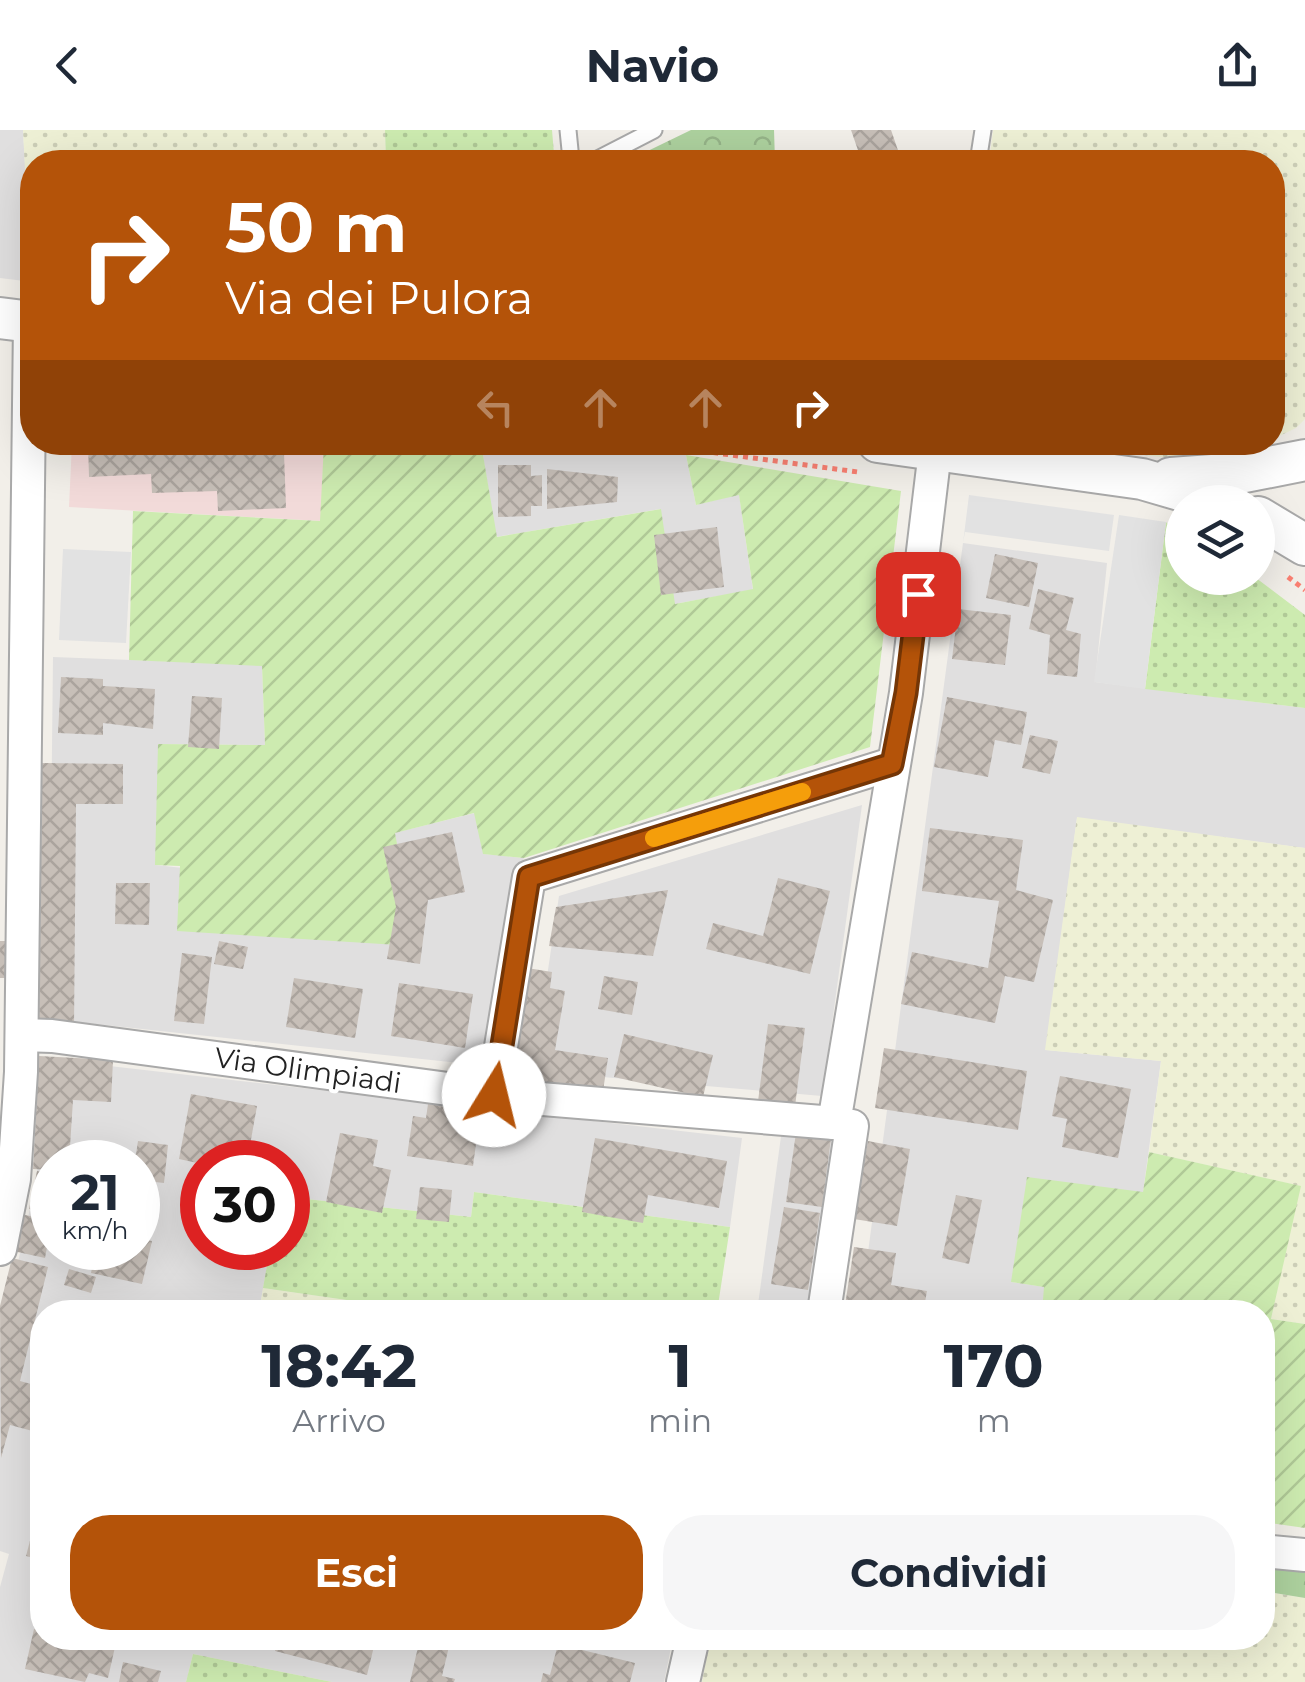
<!DOCTYPE html>
<html lang="it">
<style>
:root{--surface:#fff;--page:#f6f6f7;--text:#1f2937;--muted:#747a83;--accent:#b45309}
body{margin:0;font-family:Montserrat,sans-serif;background:var(--page);color:var(--text);height:100vh;display:flex;flex-direction:column;font-size:38px;white-space:nowrap}
*{box-sizing:border-box;margin:0}
p{font-size:32px;color:var(--muted)}
.icon{flex:none;width:55px;height:55px;fill:none;stroke:currentColor;stroke-width:2;stroke-linecap:round;stroke-linejoin:round}
.map{position:relative;flex:1;overflow:hidden}
.sheet{position:absolute;left:30px;top:1170px;width:1245px;height:350px;display:flex;flex-direction:column;background:var(--surface);border-radius:40px;box-shadow:0 10px 40px #0002}
.sheet>*{flex:none}
.guide{position:absolute;left:20px;top:20px;width:1265px;height:305px;border-radius:40px;box-shadow:0 10px 40px #0002;background:#b45309;color:#fff;overflow:hidden}
.controls{position:absolute;left:1165px;top:355px;display:grid;gap:20px}
.controls a{display:grid;place-items:center;width:110px;height:110px;border-radius:50%;background:var(--surface);box-shadow:0 10px 40px #0002;font-size:50px}
.speed{position:absolute;left:30px;top:1010px;display:flex;gap:20px;font-size:50px;font-weight:700;text-align:center}
.speed>*{display:grid;place-content:center;width:130px;height:130px;border-radius:50%;background:var(--surface);box-shadow:0 10px 40px #0002;line-height:1}
.speed small{font-size:25px;font-weight:400}
.speed .limit{border:15px solid #d22;background:#fff;color:#111}
.pin{position:absolute;display:grid;place-items:center;width:85px;height:85px;color:#fff;margin:-42px;border-radius:20px;box-shadow:0 5px 15px #0006}
.me{position:absolute;width:110px;margin:-55px;rotate:9deg;stroke-linejoin:round;filter:drop-shadow(0 0 8px #0008)}
.turn{display:flex;align-items:center;gap:35px;height:210px;padding:0 40px;font-size:45px}
.turn .icon{width:130px;height:130px;stroke-width:2.5}
.turn b{display:block;font-size:70px;line-height:85px}
.lanes{display:flex;align-items:center;height:95px;padding:0 40px;background:#0003;justify-content:center;gap:50px;direction:ltr}
.lanes .off{opacity:.35}
.eta{display:flex;justify-content:space-evenly;align-items:center;height:170px;text-align:center}
.eta b{font-size:60px;font-weight:700;line-height:70px}
.button{display:flex;gap:20px;margin-top:auto;padding:20px 40px}
.button a{flex:1;height:115px;border-radius:40px;background:var(--accent);color:#fff;font-size:40px;font-weight:700;line-height:115px;text-align:center}
.button a+a{background:var(--page);color:var(--text)}
header{display:flex;justify-content:space-between;align-items:center;height:130px;padding:0 40px;background:var(--surface);font-size:45px;font-weight:700}
.map>svg:first-child{display:block}
.residential{fill:#e0dfdf;fill-rule:evenodd}
.commercial{fill:#f2dad9}
.farmland{fill:url(#farmland-dots)}
.grass{fill:url(#grass-dots)}
.forest{fill:url(#forest-crowns)}
.garden{fill:url(#garden-furrows)}
.parking{fill:#e2e2e2}
.building{fill:url(#building-cross-hatch)}
.lines{fill:none;stroke-linecap:round;stroke-linejoin:round}
.service-casing{stroke:#a9a9a9;stroke-width:19}
.minor-casing{stroke:#a9a9a9;stroke-width:36}
.tertiary-casing{stroke:#a9a9a9;stroke-width:44}
.path{stroke:#fa8072;stroke-width:5;stroke-dasharray:5 5;stroke-linecap:butt}
.service{stroke:#fff;stroke-width:15}
.minor{stroke:#fff;stroke-width:32}
.tertiary{stroke:#fff;stroke-width:40}
.route-casing{stroke:#753606;stroke-width:25}
.route{stroke:#b45309;stroke-width:18}
.slow{stroke:#f59e0b;stroke-width:18}
.labels{text-anchor:middle;dominant-baseline:central;stroke-width:8;stroke-linejoin:round;paint-order:stroke}
.street-label{font-size:28px;fill:#222;stroke:#fff}
</style>
<header><svg class="icon" aria-label="back" viewBox="0 0 24 24"><path d="M15 5l-7 7 7 7"/></svg>Navio<svg class="icon" aria-label="share" viewBox="0 0 24 24"><path d="M12 15V3M7 8l5-5 5 5M5 13v7h14v-7"/></svg></header>
<div class="map">
<svg width="1305" height="1552" viewBox="0 0 1305 1552">
<defs>
<pattern id="farmland-dots" width="8" height="8" patternUnits="userSpaceOnUse" patternTransform="scale(2.5)"><rect width="8" height="8" fill="#eef0d5"/><path d="M2 2h.1M6 6h.1" fill="none" stroke="#ccceb7" stroke-width="1.8" stroke-linecap="round"/></pattern>
<pattern id="grass-dots" width="8" height="8" patternUnits="userSpaceOnUse" patternTransform="scale(2.5)"><rect width="8" height="8" fill="#cdebb0"/><path d="M2 2h.1M6 6h.1" fill="none" stroke="#b0c997" stroke-width="1.8" stroke-linecap="round"/></pattern>
<pattern id="forest-crowns" width="20" height="18" patternUnits="userSpaceOnUse" patternTransform="scale(2.5)"><rect width="20" height="18" fill="#add19e"/><path d="M2 6a3 3 0 1 1 6 0M12 15a3 3 0 1 1 6 0" fill="none" stroke="#95b388"/></pattern>
<pattern id="garden-furrows" width="10" height="10" patternUnits="userSpaceOnUse" patternTransform="scale(2.5)"><rect width="10" height="10" fill="#cdebb0"/><path d="M-1 1l2-2M0 10L10 0M9 11l2-2" fill="none" stroke="#b0c997"/></pattern>
<pattern id="building-cross-hatch" width="8" height="8" patternUnits="userSpaceOnUse" patternTransform="scale(2.5)"><rect width="8" height="8" fill="#c7bfb8"/><path d="M0 0l8 8M0 8l8-8" fill="none" stroke="#aba49e"/></pattern>
</defs>
<rect width="100%" height="100%" fill="#f2efe9"/>
<!-- residential -->
<g class="residential">
<polygon points="0,0 23,0 32,152 0,148"/>
<polygon points="481,313 584,313 686,325 696,375 739,364 753,460 674,474 660,379 496,407"/>
<polygon points="963,413 1107,433 1095,552 1305,578 1305,718 1077,688 1046,920 1161,931 1143,1062 1011,1152 1045,1157 1042,1182 860,1182"/>
<polygon points="53,527 262,535 265,615 159,614 156,735 406,763 394,703 475,683 484,724 524,728 519,737 487,936 49,889"/>
<polygon points="862,675 822,966 533,941 559,766"/>
<path d="M48 929 742 1008 730 1097 474 1062 471 1087 288 1067V1032H202V1118H270L259 1182H42V1508H673L664 1552H332L193 1524 186 1552H0V1457L9 1424 0 1421V1212L36 1052ZM52 1032H138V1118H52Z"/>
<polygon points="783,992 858,999 833,1182 757,1182"/>
</g>
<!-- commercial -->
<polygon class="commercial" points="72,313 324,313 321,391 69,377"/>
<!-- farmland -->
<g class="farmland">
<polygon points="23,0 385,0 386,32 32,32 32,140 30,141"/>
<polygon points="993,0 1305,0 1305,289 1296,298 1273,309 1272,32 989,32"/>
<polygon points="1048,313 1265,313 1218,327 1176,329"/>
<polygon points="1077,687 1305,718 1305,1194 1271,1189 1300,1056 1149,1022 1161,931 1045,920"/>
<polygon points="263,1158 430,1182 259,1182"/>
<polygon points="1263,1461 1305,1468 1305,1552 702,1552 710,1508 1262,1508"/>
</g>
<!-- grass -->
<g class="grass">
<polygon points="385,0 552,0 554,24 533,32 386,32"/>
<polygon points="1166,392 1182,410 1182,448 1256,448 1305,485 1305,578 1145,559"/>
<polygon points="474,1062 730,1097 717,1182 430,1182 263,1158 270,1118 288,1118 288,1067 471,1087"/>
<polygon points="193,1524 332,1552 186,1552"/>
</g>
<!-- forest -->
<g class="forest">
<polygon points="691,0 774,0 775,32 625,32"/>
<polygon points="1262,1426 1305,1432 1305,1468 1263,1461"/>
</g>
<!-- garden -->
<g class="garden">
<polygon points="324,313 481,313 497,407 661,379 675,474 753,459 739,365 696,375 686,325 901,361 870,617 524,728 483,724 474,683 395,703 406,763 398,815 177,801 180,736 155,735 158,614 265,615 262,536 129,530 133,381 320,391"/>
<polygon points="1149,1022 1301,1056 1271,1189 1305,1194 1305,1398 1263,1392 1262,1182 1042,1182 1044,1157 1011,1152 1027,1047 1143,1062"/>
</g>
<!-- parking -->
<g class="parking">
<polygon points="969,365 1114,385 1109,421 965,402 963,413"/>
<polygon points="1119,385 1166,392 1145,559 1094,552"/>
<polygon points="63,419 131,422 126,513 59,510"/>
</g>
<!-- building -->
<g class="building">
<polygon points="851,0 891,0 902,32 862,32"/>
<polygon points="88,312 161,312 161,315 227,313 227,325 284,323 286,378 218,381 217,361 152,363 151,344 89,347"/>
<polygon points="498,335 531,335 531,346 542,345 542,376 531,376 531,386 498,387"/>
<polygon points="547,339 618,347 617,372 547,379"/>
<polygon points="717,397 724,457 661,465 654,405"/>
<polygon points="995,424 1038,433 1029,477 986,468"/>
<polygon points="1038,459 1074,468 1066,500 1081,504 1077,547 1047,544 1050,505 1029,499"/>
<polygon points="958,479 1011,485 1005,535 952,529"/>
<polygon points="61,547 103,549 103,556 155,559 153,599 103,593 103,605 58,603"/>
<polygon points="192,566 222,568 219,619 188,617"/>
<polygon points="947,567 1027,582 1021,615 995,610 988,647 934,637"/>
<polygon points="1030,605 1058,611 1050,644 1022,638"/>
<polygon points="42,633 123,634 123,674 76,674 74,898 39,897"/>
<polygon points="930,698 1023,710 1016,760 1053,770 1034,852 1005,846 995,893 901,874 912,822 988,838 999,771 922,761"/>
<polygon points="452,702 465,762 428,770 420,834 387,829 396,777 383,717"/>
<polygon points="778,748 830,761 810,844 706,819 713,793 763,806"/>
<polygon points="116,753 150,753 149,795 115,794"/>
<polygon points="668,760 653,826 549,816 556,777"/>
<polygon points="0,811 12,811 11,848 0,848"/>
<polygon points="219,811 248,817 243,839 214,834"/>
<polygon points="182,823 212,827 204,894 174,891"/>
<polygon points="527,838 552,842 550,858 565,861 555,920 608,928 603,961 510,946"/>
<polygon points="604,846 638,852 632,885 598,879"/>
<polygon points="294,848 363,859 355,908 286,897"/>
<polygon points="399,853 473,864 465,918 391,906"/>
<polygon points="768,894 805,898 794,984 757,979"/>
<polygon points="624,904 713,925 703,967 614,947"/>
<polygon points="884,918 1027,941 1018,1000 875,978"/>
<polygon points="39,926 113,930 111,972 73,970 69,1032 52,1032 52,1040 33,1039"/>
<polygon points="1060,946 1131,959 1118,1028 1062,1017 1067,989 1052,986"/>
<polygon points="191,964 257,976 247,1032 202,1034 179,1029"/>
<polygon points="428,974 501,985 496,1017 476,1014 473,1036 407,1026 413,986 426,988"/>
<polygon points="797,996 832,1001 822,1077 786,1072"/>
<polygon points="340,1003 378,1010 373,1036 391,1040 382,1083 326,1072"/>
<polygon points="595,1008 727,1031 719,1078 648,1065 643,1093 582,1082"/>
<polygon points="138,1011 168,1015 164,1053 138,1050 138,1032 116,1032 117,1022 136,1024"/>
<polygon points="868,1011 910,1019 897,1096 854,1089"/>
<polygon points="37,1041 52,1044 52,1084 29,1079"/>
<polygon points="420,1057 452,1060 449,1092 416,1089"/>
<polygon points="956,1065 982,1070 969,1134 942,1128"/>
<polygon points="784,1077 820,1083 808,1160 771,1154"/>
<polygon points="21,1084 52,1091 45,1128 13,1121"/>
<polygon points="138,1108 152,1111 142,1154 91,1143 96,1118 138,1118"/>
<polygon points="854,1117 896,1123 891,1155 927,1161 925,1172 949,1176 948,1182 844,1182"/>
<polygon points="12,1128 48,1137 20,1251 42,1257 42,1292 40,1303 10,1295 1,1328 0,1176"/>
<polygon points="69,1139 96,1147 91,1163 64,1155"/>
<polygon points="172,1172 226,1180 226,1182 170,1182"/>
<polygon points="62,1175 102,1180 102,1182 61,1182"/>
<polygon points="41,1369 42,1369 42,1430 26,1426"/>
<polygon points="34,1499 42,1501 42,1508 73,1508 115,1517 108,1548 89,1543 85,1552 25,1539"/>
<polygon points="278,1508 325,1508 345,1515 347,1508 376,1508 367,1545 275,1521"/>
<polygon points="420,1508 451,1508 442,1546 455,1549 454,1552 410,1552"/>
<polygon points="558,1514 635,1533 630,1552 541,1552 543,1543 550,1545"/>
<polygon points="123,1532 161,1541 158,1552 119,1552"/>
</g>
<g class="lines">
<defs>
<g id="service">
<polyline points="568,0 571,30 576,32"/>
<polyline points="592,32 654,0"/>
<polyline points="978,32 983,0"/>
</g>
<g id="minor">
<polyline points="22,905 52,906 493,965 834,993"/>
<polyline points="493,965 529,747 892,634"/>
<polyline points="0,1119 14,1049 21,942 30,192"/>
<polyline points="824,1182 852,996 834,993 906,563 935,321"/>
<polyline points="1262,1421 1305,1425"/>
<polyline points="683,1552 693,1508"/>
</g>
<g id="tertiary">
<polyline points="0,188 32,192"/>
<polyline points="878,312 1142,349 1221,372"/>
<polyline points="1171,348 1240,343 1305,330"/>
<polyline points="1258,387 1305,415"/>
</g>
</defs>
<!-- service casing -->
<use href="#service" class="service-casing"/>
<!-- minor casing -->
<use href="#minor" class="minor-casing"/>
<!-- tertiary casing -->
<use href="#tertiary" class="tertiary-casing"/>
<!-- path -->
<g class="path">
<polyline points="634,312 858,342"/>
<polyline points="1288,447 1305,460"/>
</g>
<!-- service -->
<use href="#service" class="service"/>
<!-- minor -->
<use href="#minor" class="minor"/>
<!-- tertiary -->
<use href="#tertiary" class="tertiary"/>
</g>
<g class="lines">
<defs>
<polyline id="route" points="494,965 529,747 892,634 906,563 918,464"/>
</defs>
<!-- route casing -->
<use href="#route" class="route-casing"/>
<!-- route -->
<use href="#route" class="route"/>
<!-- slow -->
<polyline class="slow" points="654,708 802,662"/>
</g>
<g class="labels">
<!-- street labels -->
<g class="street-label">
<text transform="translate(308 940) rotate(8)">Via Olimpiadi</text>
</g>
</g>
</svg>
<div class="controls">
<a><svg class="icon" aria-label="layers" viewBox="0 0 24 24"><path d="M12 4l9 5-9 5-9-5zM3 14l9 5 9-5"/></svg></a>
</div>
<div class="speed"><div>21<small>km/h</small></div><div class="limit">30</div></div>
<div class="pin" style="left:918px;top:464px;background:#d93025"><svg class="icon" aria-label="arrive" viewBox="0 0 24 24"><path d="M6 21V4h12l-3 4 3 4H6"/></svg></div>
<svg class="me" style="left:494px;top:965px" viewBox="-20 -20 40 40"><circle r="19" fill="#fff"/><path d="M0-13L10 11 0 6-10 11z" fill="#b45309"/></svg>
<div class="guide">
<div class="turn"><svg class="icon" aria-label="right" viewBox="0 0 24 24"><path d="M7 20v-9h11M14 6l5 5-5 5"/></svg><div><b>50 m</b>Via dei Pulora</div></div>
<div class="lanes"><svg class="icon off" aria-label="left" viewBox="0 0 24 24"><path d="M17 20v-9H6M10 6l-5 5 5 5"/></svg><svg class="icon off" aria-label="ahead" viewBox="0 0 24 24"><path d="M12 20V5M6 11l6-6 6 6"/></svg><svg class="icon off" aria-label="ahead" viewBox="0 0 24 24"><path d="M12 20V5M6 11l6-6 6 6"/></svg><svg class="icon" aria-label="right" viewBox="0 0 24 24"><path d="M7 20v-9h11M14 6l5 5-5 5"/></svg></div>
</div>
<section class="sheet">
<div class="eta">
<div><b>18:42</b><p>Arrivo</p></div>
<div><b>1</b><p>min</p></div>
<div><b>170</b><p>m</p></div>
</div>
<div class="button"><a>Esci</a><a>Condividi</a></div>
</section>
</div>
